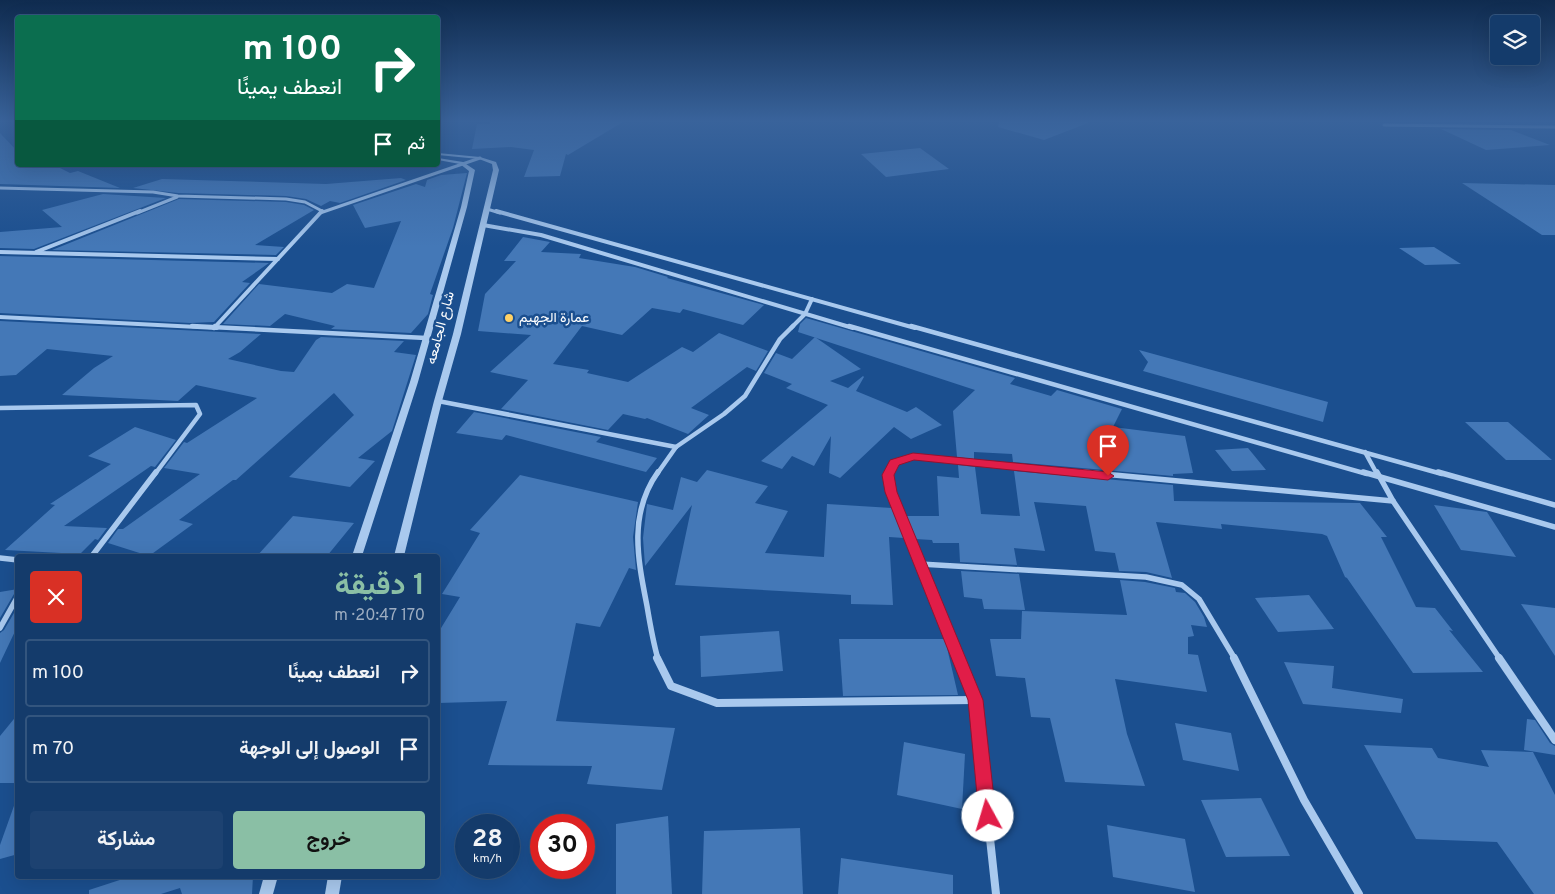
<!DOCTYPE html>
<html lang="ar">
<meta charset="utf-8">
<style>
:root{--surface:#143b6b;--page:#1d4271;--text:#f1f3f6;--muted:#9dadc1;--line:#33557e;--accent:#8abfa5}
body{margin:0;font-family:Overpass,Vazirmatn,sans-serif;background:var(--page);color:var(--text);direction:rtl;height:100vh;display:flex;flex-direction:column;font-size:19px;white-space:nowrap}
*{box-sizing:border-box;margin:0}
p{font-size:16px;color:var(--muted)}
.icon{flex:none;width:28px;height:28px;fill:none;stroke:currentColor;stroke-width:2;stroke-linecap:round;stroke-linejoin:round}
.map{position:relative;flex:1;overflow:hidden;direction:ltr}
.side{position:absolute;left:15px;top:554px;width:425px;height:325px;display:flex;flex-direction:column;background:var(--surface);border-radius:5px;box-shadow:0 5px 20px #0002,0 0 0 1px var(--line);direction:rtl}
.side>*{flex:none}
.guide{position:absolute;left:15px;top:15px;width:425px;height:152px;border-radius:5px;box-shadow:0 5px 20px #0002,0 0 0 1px var(--line);direction:rtl;background:#0b6e4f;color:#fff;overflow:hidden}
.controls{position:absolute;left:1490px;top:15px;display:grid;gap:10px}
.controls a{display:grid;place-items:center;width:50px;height:50px;border-radius:5px;background:var(--surface);box-shadow:0 5px 20px #0002,0 0 0 1px var(--line);font-size:25px}
.speed{position:absolute;left:455px;top:814px;display:flex;gap:10px;font-size:25px;font-weight:700;text-align:center}
.speed>*{display:grid;place-content:center;width:65px;height:65px;border-radius:50%;background:var(--surface);box-shadow:0 5px 20px #0002,0 0 0 1px var(--line);line-height:1}
.speed small{font-size:12px;font-weight:400}
.speed .limit{border:8px solid #d22;background:#fff;color:#111}
.pin{position:absolute;display:grid;place-items:center;width:42px;height:42px;color:#fff;margin:-51px -21px;border-radius:50% 50% 50% 0;rotate:-45deg;box-shadow:0 0 5px #0007}
.pin .icon{rotate:45deg}
.me{position:absolute;width:55px;margin:-28px;rotate:354deg;stroke-linejoin:round;filter:drop-shadow(0 0 4px #0008)}
.turn{display:flex;align-items:center;gap:18px;height:105px;padding:0 15px;font-size:22px}
.turn .icon{width:65px;height:65px;stroke-width:2.5}
.turn b{display:block;font-size:35px;line-height:42px}
.then{display:flex;align-items:center;height:48px;padding:0 15px;background:#0003;gap:10px;font-size:19px}
.round{display:grid;place-items:center;flex:none;width:52px;height:52px;border-radius:5px;background:var(--page)}
.overview{display:flex;align-items:center;justify-content:space-between;height:85px;padding:0 15px}
h1{font-size:30px;font-weight:700;line-height:38px;color:var(--accent)}
.action{display:flex;gap:10px;margin-top:auto;padding:10px 15px}
.action a{flex:1;height:58px;border-radius:5px;background:var(--accent);color:#111;font-size:20px;font-weight:700;line-height:58px;text-align:center}
.action a+a{background:var(--page);color:var(--text)}
ul{padding:0;list-style:none}
li{display:flex;align-items:center;gap:15px;height:68px;margin:0 10px 8px;padding:0 5px;border:2px solid var(--line);border-radius:5px}
li div{flex:1}
li b{display:block;font-size:19px}
li em{font-style:normal}
.map>svg:first-child{display:block}
.building{fill:#4478b7}
.lines{fill:none;stroke-linecap:round;stroke-linejoin:round}
.minor-far4{stroke:#a9c9ee;stroke-width:3}
.minor-far3{stroke:#a9c9ee;stroke-width:4}
.minor-far2{stroke:#a9c9ee;stroke-width:4.5}
.minor-far1{stroke:#a9c9ee;stroke-width:5.5}
.minor{stroke:#a9c9ee;stroke-width:8}
.tertiary{fill:#a9c9ee;fill-rule:evenodd}
.route{fill:#e11d48;stroke:#92132f}
.poi-dot{fill:#ffd166;stroke:#1b4f8f;stroke-width:2}
.labels{text-anchor:middle;dominant-baseline:central;stroke-width:5;stroke-linejoin:round;paint-order:stroke}
.poi-label{font-size:14px;fill:#fff;stroke:#1b4f8f;text-anchor:start}
.street-label{font-size:14px;fill:#fff;stroke:#1b4f8f}
</style>
<div class="map">
<svg width="1555" height="894" viewBox="0 0 1555 894">
<rect width="100%" height="100%" fill="#1b4f8f"/>
<!-- building -->
<g class="building">
<polygon points="490,122 623,122 568,155 566,154 560,176 524,177 534,150 511,147 472,149 477,124 490,124"/>
<polygon points="999,122 1088,122 1088,123 1044,140 998,127"/>
<polygon points="1441,129 1511,130 1550,145 1486,150"/>
<polygon points="0,133 18,152 18,165 54,165 70,173 78,171 120,188 0,184"/>
<polygon points="920,148 949,169 886,177 861,154"/>
<polygon points="467,173 453,228 430,294 433,295 428,314 411,333 331,329 335,326 285,314 270,326 223,324 259,284 332,293 347,284 374,288 401,221 365,228 353,205 416,184 425,187 427,180 441,175"/>
<polygon points="401,178 406,180 340,203 330,201 321,206 306,199 286,196 178,193 133,188 162,179 326,184"/>
<polygon points="1462,183 1555,185 1555,235 1542,235"/>
<polygon points="103,194 166,198 34,249 0,248 0,232 62,227 42,210"/>
<polygon points="179,199 286,202 304,205 314,210 255,245 284,247 276,255 52,250"/>
<polygon points="523,237 550,242 541,252 581,254 579,258 635,267 668,277 667,278 764,305 743,325 683,309 680,313 652,308 622,335 582,326 553,364 589,370 587,373 628,382 682,347 693,352 719,333 768,351 756,371 747,367 691,408 709,415 688,434 647,418 645,419 623,414 608,430 501,409 528,380 490,372 531,335 478,331 485,294 516,261 504,261"/>
<polygon points="1434,247 1461,264 1425,265 1399,248"/>
<polygon points="0,256 269,263 242,282 250,283 214,322 190,323 0,313"/>
<polygon points="806,318 1015,378 1010,384 1051,396 1057,390 1122,409 1113,427 1185,436 1193,473 1173,474 1173,476 1013,462 1012,454 974,452 974,459 957,457 953,411 975,390 798,332 800,324"/>
<polygon points="0,321 261,334 240,352 228,359 281,371 294,372 316,340 321,337 404,341 394,352 416,355 392,431 358,458 375,461 350,487 289,477 354,415 334,393 236,480 233,480 179,520 193,524 149,556 108,543 118,529 123,529 200,474 164,468 184,442 187,443 257,398 196,385 178,401 62,395 94,368 113,356 47,349 16,375 0,376"/>
<polygon points="815,337 861,369 830,381 848,388 863,376 864,377 856,391 907,412 916,407 942,425 911,439 894,427 840,478 829,473 831,436 814,466 792,456 782,469 761,461 828,405 786,388 792,384 764,373 776,353 792,359"/>
<polygon points="1139,350 1328,402 1323,422 1143,371 1148,362"/>
<polygon points="474,412 601,437 596,442 657,458 646,472 506,435 502,440 456,433"/>
<polygon points="1465,422 1508,422 1552,460 1506,460"/>
<polygon points="135,427 176,440 155,467 151,466 64,526 107,528 98,540 95,539 80,554 5,550 55,505 50,504 111,464 88,456"/>
<polygon points="1248,448 1266,470 1232,471 1215,450"/>
<polygon points="958,465 975,467 981,514 1020,516 1014,471 1173,485 1174,501 1360,503 1387,537 1381,537 1416,607 1435,608 1453,631 1449,630 1483,672 1413,673 1347,578 1345,577 1327,536 1322,534 1221,524 1222,529 1156,522 1172,578 1146,572 1119,571 1115,553 1095,551 1086,506 1034,502 1045,551 1014,548 1017,565 960,562 959,543 933,543 932,540 915,539 906,516 939,516 937,476 959,478"/>
<polygon points="707,470 768,486 755,503 788,511 765,553 824,557 827,504 892,508 904,538 889,537 893,605 851,604 851,595 675,585 692,505 645,566 643,538 647,504 673,510 681,477 697,482"/>
<polygon points="520,475 638,502 633,537 636,570 629,568 600,627 576,623 556,721 675,728 662,790 587,784 592,766 488,765 507,701 438,703 438,633 460,597 442,594 480,533 470,530"/>
<polygon points="1434,505 1487,512 1516,557 1461,550"/>
<polygon points="293,516 354,523 327,556 257,556"/>
<polygon points="961,571 1019,574 1025,610 984,609 982,599 964,597"/>
<polygon points="1120,580 1145,582 1175,588 1176,592 1185,593 1195,602 1204,617 1207,627 1191,625 1194,636 1188,637 1188,654 1198,655 1207,692 1115,679 1127,734 1145,786 1065,782 1050,718 1031,717 1025,678 996,676 990,639 1021,639 1022,611 1127,615"/>
<polygon points="18,589 18,591 14,594 0,618 0,592"/>
<polygon points="1309,595 1334,629 1278,632 1255,598"/>
<polygon points="1521,604 1555,608 1555,656"/>
<polygon points="18,606 18,625 0,663 0,633 4,630"/>
<polygon points="779,631 783,671 701,677 700,636"/>
<polygon points="839,639 945,639 958,695 843,696"/>
<polygon points="1284,662 1334,666 1332,688 1403,699 1401,713 1303,704"/>
<polygon points="18,714 18,783 0,783 0,736"/>
<polygon points="1527,719 1535,720 1550,743 1555,746 1555,755 1524,750"/>
<polygon points="1175,723 1231,733 1239,771 1183,760"/>
<polygon points="904,742 965,754 962,809 897,795"/>
<polygon points="1364,745 1432,748 1438,758 1489,767 1481,750 1533,752 1555,795 1555,894 1534,894 1497,842 1416,839"/>
<polygon points="1261,798 1290,856 1226,857 1201,800"/>
<polygon points="15,803 18,803 18,854 0,859 0,845"/>
<polygon points="668,816 672,894 616,894 616,824"/>
<polygon points="1107,825 1185,839 1195,892 1113,877"/>
<polygon points="800,828 803,894 702,894 704,831"/>
<polygon points="841,858 953,875 953,894 838,894"/>
<polygon points="132,876 253,876 252,894 182,894 180,888 161,894 89,894 89,890"/>
</g>
<g class="lines">
<!-- minor-far4 -->
<g class="minor-far4">
<polyline points="1384,125 1555,127"/>
<polyline points="0,188 153,192 178,196 286,199 305,202 322,211"/>
<polyline points="487,209 500,213"/>
<polyline points="137,213 177,197"/>
<polyline points="320,213 480,158"/>
</g>
<!-- minor-far3 -->
<g class="minor-far3">
<polyline points="496,211 915,328"/>
<polyline points="483,225 541,235 853,328"/>
<polyline points="0,252 278,259"/>
<polyline points="36,252 140,211"/>
<polyline points="0,317 217,328"/>
<polyline points="214,328 322,211"/>
<polyline points="791,328 805,314 812,299"/>
</g>
<!-- minor-far2 -->
<g class="minor-far2">
<polyline points="192,326 426,338"/>
<polyline points="849,326 1367,474"/>
<polyline points="911,326 1442,474"/>
<polyline points="214,328 215,326"/>
<polyline points="438,401 676,447"/>
<polyline points="0,408 196,405 200,414 155,474"/>
<polyline points="1365,452 1377,474"/>
<polyline points="657,474 676,447 724,414 745,396 780,339 793,326"/>
<polyline points="889,474 894,462 913,457 1095,474"/>
</g>
<!-- minor-far1 -->
<g class="minor-far1">
<path d="M658 472C628 514 638 560 647 606 650 624 653 642 658 659"/>
<polyline points="889,472 891,492 958,659"/>
<polyline points="1082,472 1393,501"/>
<polyline points="1363,472 1555,527"/>
<polyline points="1377,472 1393,501 1500,659"/>
<polyline points="1438,472 1555,505"/>
<polyline points="92,556 156,472"/>
<polyline points="0,558 18,560"/>
<polyline points="920,564 1146,577 1182,585 1199,599 1235,659"/>
<polyline points="0,628 18,596"/>
</g>
<!-- minor -->
<g class="minor">
<polyline points="657,658 671,686 717,703 975,700"/>
<polyline points="958,658 975,700 996,894"/>
<polyline points="1234,658 1304,800 1359,894"/>
<polyline points="1499,658 1555,740"/>
</g>
<!-- tertiary -->
<g class="tertiary">
<polygon points="438,153 480,157 496,162 499,170 461,334 442,401 404,556 394,556 434,401 453,334 493,170 492,164 479,159 438,155"/>
<polygon points="438,158 463,162 475,170 467,207 418,382 362,556 352,556 410,382 461,207 469,171 460,164 438,160"/>
<polygon points="264,876 278,876 273,894 259,894"/>
<polygon points="328,876 342,876 339,894 325,894"/>
</g>
</g>
<!-- sky -->
<linearGradient id="sky" x2="0" y2="1"><stop stop-color="#0f2b4f"/><stop offset="0.49" stop-color="#39639b"/><stop offset="1" stop-color="#39639b" stop-opacity="0"/></linearGradient>
<rect width="1555" height="247" fill="url(#sky)"/>
<!-- route -->
<polygon class="route" points="913,453 1108,472 1114,476 1108,480 914,460 899,465 894,475 897,492 983,700 996,816 994,822 988,825 981,822 979,816 968,700 885,492 882,475 890,460"/>
<!-- markers -->
<circle class="poi-dot" cx="509" cy="318" r="5"/>
<g class="labels">
<!-- poi labels -->
<g class="poi-label">
<text x="519" y="318">عمارة الجهيم</text>
</g>
<!-- street labels -->
<g class="street-label">
<text transform="translate(441 328) rotate(-75)">شارع الجامعه</text>
</g>
</g>
</svg>
<div class="controls">
<a><svg class="icon" aria-label="layers" viewBox="0 0 24 24"><path d="M12 4l9 5-9 5-9-5zM3 14l9 5 9-5"/></svg></a>
</div>
<div class="speed"><div>28<small>km/h</small></div><div class="limit">30</div></div>
<div class="pin" style="left:1108px;top:476px;background:#d93025"><svg class="icon" aria-label="arrive" viewBox="0 0 24 24"><path d="M6 21V4h12l-3 4 3 4H6"/></svg></div>
<svg class="me" style="left:988px;top:816px" viewBox="-20 -20 40 40"><circle r="19" fill="#fff"/><path d="M0-13L10 11 0 6-10 11z" fill="#e11d48"/></svg>
<div class="guide">
<div class="turn"><svg class="icon" aria-label="right" viewBox="0 0 24 24"><path d="M7 20v-9h11M14 6l5 5-5 5"/></svg><div><b>100 m</b>انعطف يمينًا</div></div>
<div class="then">ثم<svg class="icon" aria-label="arrive" viewBox="0 0 24 24"><path d="M6 21V4h12l-3 4 3 4H6"/></svg></div>
</div>
<section class="side">
<div class="overview"><div><h1>1 دقيقة</h1><p>170 m · 20:47</p></div><a class="round" style="background:#d93025;color:#fff"><svg class="icon" aria-label="close" viewBox="0 0 24 24"><path d="M6 6l12 12M18 6L6 18"/></svg></a></div>
<ul>
<li><svg class="icon" aria-label="right" viewBox="0 0 24 24"><path d="M7 20v-9h11M14 6l5 5-5 5"/></svg><div><b>انعطف يمينًا</b></div><em>100 m</em></li>
<li><svg class="icon" aria-label="arrive" viewBox="0 0 24 24"><path d="M6 21V4h12l-3 4 3 4H6"/></svg><div><b>الوصول إلى الوجهة</b></div><em>70 m</em></li>
</ul>
<div class="action"><a>خروج</a><a>مشاركة</a></div>
</section>
</div>
